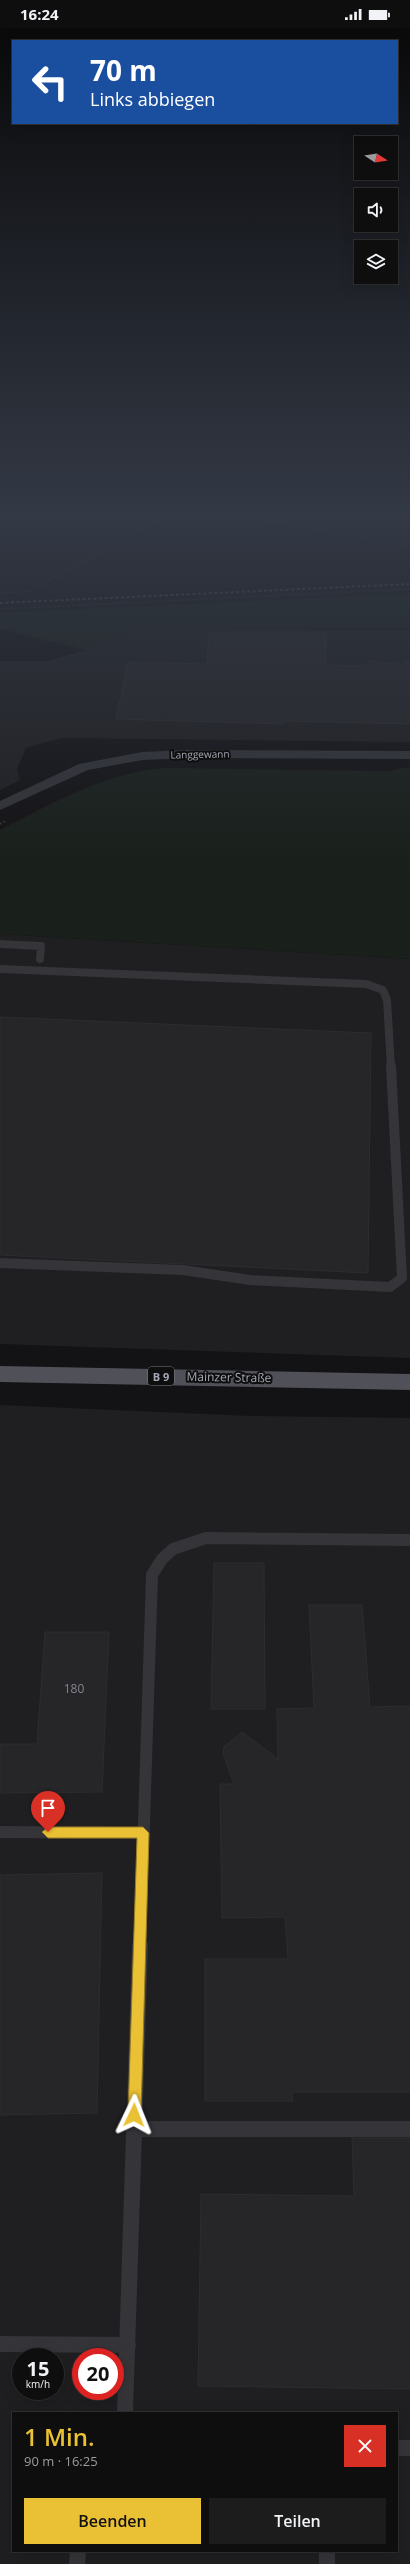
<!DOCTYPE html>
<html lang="de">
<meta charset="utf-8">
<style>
:root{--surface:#0e0e0f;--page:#1c1c1d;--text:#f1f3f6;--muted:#9b9c9e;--line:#2e2e2f;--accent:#eac034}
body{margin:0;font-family:"Open Sans",sans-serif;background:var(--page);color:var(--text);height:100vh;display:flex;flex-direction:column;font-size:15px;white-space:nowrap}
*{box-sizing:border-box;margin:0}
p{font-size:13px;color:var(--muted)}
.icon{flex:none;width:22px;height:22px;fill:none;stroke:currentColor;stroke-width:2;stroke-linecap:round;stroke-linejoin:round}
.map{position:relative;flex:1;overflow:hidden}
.sheet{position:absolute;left:12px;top:2384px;width:386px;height:140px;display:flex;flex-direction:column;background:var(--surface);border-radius:0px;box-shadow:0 4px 16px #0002,0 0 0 1px var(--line)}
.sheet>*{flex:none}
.hud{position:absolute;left:12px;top:12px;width:386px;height:84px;border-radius:0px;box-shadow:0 4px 16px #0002,0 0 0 1px var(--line);background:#1a4fa0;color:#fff;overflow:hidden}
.needle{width:26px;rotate:102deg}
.controls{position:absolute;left:354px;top:108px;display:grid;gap:8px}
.controls a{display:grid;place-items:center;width:44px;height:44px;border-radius:0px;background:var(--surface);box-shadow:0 4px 16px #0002,0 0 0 1px var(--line);font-size:20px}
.speed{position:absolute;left:12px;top:2320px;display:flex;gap:8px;font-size:20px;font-weight:700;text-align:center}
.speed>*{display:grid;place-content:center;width:52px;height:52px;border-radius:50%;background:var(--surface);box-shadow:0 4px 16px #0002,0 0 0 1px var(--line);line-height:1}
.speed small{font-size:10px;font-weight:400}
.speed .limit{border:6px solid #d22;background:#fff;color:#111}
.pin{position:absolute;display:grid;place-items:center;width:34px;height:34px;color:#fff;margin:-41px -17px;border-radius:50% 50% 50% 0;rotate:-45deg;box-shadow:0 0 4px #0007}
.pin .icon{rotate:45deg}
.me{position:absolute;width:44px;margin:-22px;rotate:2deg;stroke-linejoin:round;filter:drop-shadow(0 0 3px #0008)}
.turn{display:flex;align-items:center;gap:14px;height:84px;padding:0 12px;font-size:18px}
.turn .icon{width:52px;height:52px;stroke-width:2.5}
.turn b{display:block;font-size:28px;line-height:34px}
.round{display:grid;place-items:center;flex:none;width:42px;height:42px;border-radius:0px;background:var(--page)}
.summary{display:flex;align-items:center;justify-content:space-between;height:68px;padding:0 12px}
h1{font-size:24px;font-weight:600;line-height:30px;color:var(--accent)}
.action{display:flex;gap:8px;margin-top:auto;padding:8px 12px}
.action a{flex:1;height:46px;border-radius:0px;background:var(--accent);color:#111;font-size:16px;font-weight:600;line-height:46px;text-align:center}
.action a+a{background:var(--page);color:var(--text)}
.status{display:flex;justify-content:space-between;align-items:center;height:28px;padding:0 20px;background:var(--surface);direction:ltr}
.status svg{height:11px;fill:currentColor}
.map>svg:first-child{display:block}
.built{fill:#1f1f21;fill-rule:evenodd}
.green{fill:#191f1a}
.building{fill:#262528;stroke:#2d2d30}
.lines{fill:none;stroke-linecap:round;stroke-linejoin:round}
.path-far1{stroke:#3a3b40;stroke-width:1.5;stroke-dasharray:1 2;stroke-linecap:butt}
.path{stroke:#3a3b40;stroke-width:2;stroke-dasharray:1.5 2.5;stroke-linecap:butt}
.service-far3{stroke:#343439;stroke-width:8}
.service-far2{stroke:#343439;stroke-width:10}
.service-far1{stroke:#343439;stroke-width:12}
.service{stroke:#343439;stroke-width:16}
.minor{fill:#343439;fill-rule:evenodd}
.primary{fill:#505158;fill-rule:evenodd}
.rail{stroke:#47484e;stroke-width:2;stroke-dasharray:3 2.5;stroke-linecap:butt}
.route{fill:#eac034;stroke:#987d22}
.labels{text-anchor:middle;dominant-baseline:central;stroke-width:4;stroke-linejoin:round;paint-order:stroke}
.far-street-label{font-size:10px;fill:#a4a8b4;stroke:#0e0e0f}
.shield{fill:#0e0e0f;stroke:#777a82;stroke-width:1}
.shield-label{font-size:11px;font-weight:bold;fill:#a4a8b4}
.street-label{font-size:12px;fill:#a4a8b4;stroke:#0e0e0f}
.near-number-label{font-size:12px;fill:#848690}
</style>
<div class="status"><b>16:24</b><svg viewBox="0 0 49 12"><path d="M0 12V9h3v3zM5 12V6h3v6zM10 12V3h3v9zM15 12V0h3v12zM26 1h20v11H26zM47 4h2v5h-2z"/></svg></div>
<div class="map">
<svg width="410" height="2536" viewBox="0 0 410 2536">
<rect width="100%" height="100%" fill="#131214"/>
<!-- built -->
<g class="built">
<polygon points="142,600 410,602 410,714 61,710 26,720 17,741 20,752 0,762 0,633 46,633 86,622"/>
<polygon points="0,906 410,931 410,1330 0,1316"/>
<path d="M0 1377 252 1388 410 1390V2536H0ZM21 2329H55V2363H21ZM81 2329H115V2363H81ZM13 2385H397V2523H13Z"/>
</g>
<!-- green -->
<g class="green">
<polygon points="410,566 410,600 142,600 86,622 0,601 0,585"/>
<path d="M410 739V931L0 906V802C55 774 101 746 164 740L387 743Z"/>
</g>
<!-- building -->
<g class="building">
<polygon points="209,605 326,606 326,637 363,638 372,633 389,636 395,634 401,637 410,633 410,696 284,693 284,696 116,691 128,634 207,636"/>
<polygon points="0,989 371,1005 368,1245 0,1227"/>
<polygon points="214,1535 264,1535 265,1681 211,1681"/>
<polygon points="309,1577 362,1577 370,1679 410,1678 410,2064 292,2064 293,2073 205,2073 205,1931 288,1931 285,1889 222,1890 220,1756 234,1756 223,1725 224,1719 242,1704 278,1731 277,1681 314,1680"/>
<polygon points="45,1604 109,1604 102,1764 0,1765 0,1716 37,1716"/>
<polygon points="102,1845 97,2085 0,2087 0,1847"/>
<polygon points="352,2110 410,2110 410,2361 198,2358 201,2166 354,2168"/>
</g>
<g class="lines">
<!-- path-far1 -->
<g class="path-far1">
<polyline points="221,484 410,518"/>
<polyline points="0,565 29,563 107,521 167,484"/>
<polyline points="0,581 410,561"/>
</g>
<!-- path -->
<polyline class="path" points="0,796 7,792"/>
<!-- service-far3 -->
<g class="service-far3">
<polyline points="0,916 41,918 40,931"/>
<polyline points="0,941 366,956 383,962 387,972 391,1039"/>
</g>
<!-- service-far2 -->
<polyline class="service-far2" points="0,1235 183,1242 250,1252 390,1259 402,1250 391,1038"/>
<!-- service-far1 -->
<g class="service-far1">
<polyline points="0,1804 143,1805"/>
<polyline points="140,1919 152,1547 162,1531 173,1521 206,1510 410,1512"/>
</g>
<!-- service -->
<g class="service">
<polyline points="134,2101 410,2101"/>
<polyline points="0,2316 128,2317"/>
<polyline points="125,2385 140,1918"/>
<polyline points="397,2420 410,2420"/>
<polyline points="327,2523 327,2536"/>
<polyline points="77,2536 78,2523"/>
</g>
<!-- minor -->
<polygon class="minor" points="188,722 410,723 410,731 188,730 142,732 88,742 0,782 0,773 79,736 142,724"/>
<!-- primary -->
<polygon class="primary" points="0,1338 410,1346 410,1362 0,1354"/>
<!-- rail -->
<polyline class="rail" points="0,575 410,556"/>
</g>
<!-- sky -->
<linearGradient id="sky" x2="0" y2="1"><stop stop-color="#0a0a0b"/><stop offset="0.58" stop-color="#333945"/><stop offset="1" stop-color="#333945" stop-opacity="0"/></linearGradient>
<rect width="410" height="839" fill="url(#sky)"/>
<!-- route -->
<polygon class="route" points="48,1799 143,1799 149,1805 141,2087 139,2091 134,2093 130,2091 128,2087 137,1810 48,1810 42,1804"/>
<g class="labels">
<!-- far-street labels -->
<g class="far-street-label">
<text transform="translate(200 726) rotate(-1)">Langgewann</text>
</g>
<!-- shield labels -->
<rect class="shield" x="148" y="1339" width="26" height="18" rx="3"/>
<g class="shield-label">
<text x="161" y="1348">B 9</text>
</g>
<!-- street labels -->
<g class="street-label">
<text transform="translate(229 1349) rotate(1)">Mainzer Straße</text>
</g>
<!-- near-number labels -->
<g class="near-number-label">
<text x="74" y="1660">180</text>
</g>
</g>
</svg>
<div class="controls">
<a><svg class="needle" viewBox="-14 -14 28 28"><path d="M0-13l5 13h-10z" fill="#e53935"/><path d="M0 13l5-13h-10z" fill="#9b9c9e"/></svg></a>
<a><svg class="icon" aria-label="sound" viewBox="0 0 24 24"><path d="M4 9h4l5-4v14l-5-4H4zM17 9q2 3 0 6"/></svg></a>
<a><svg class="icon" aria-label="layers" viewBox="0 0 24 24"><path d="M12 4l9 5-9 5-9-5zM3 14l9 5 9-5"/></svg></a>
</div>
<div class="speed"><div>15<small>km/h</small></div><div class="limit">20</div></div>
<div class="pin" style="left:48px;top:1804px;background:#d93025"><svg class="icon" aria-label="arrive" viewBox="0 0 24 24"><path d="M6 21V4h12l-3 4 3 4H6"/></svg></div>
<svg class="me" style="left:134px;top:2087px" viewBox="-20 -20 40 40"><path d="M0-17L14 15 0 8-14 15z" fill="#eac034" stroke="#fff" stroke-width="4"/></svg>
<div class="hud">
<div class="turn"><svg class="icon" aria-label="left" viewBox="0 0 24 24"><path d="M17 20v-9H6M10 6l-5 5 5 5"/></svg><div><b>70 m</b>Links abbiegen</div></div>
</div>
<section class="sheet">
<div class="summary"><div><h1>1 Min.</h1><p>90 m · 16:25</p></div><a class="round" style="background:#d93025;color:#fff"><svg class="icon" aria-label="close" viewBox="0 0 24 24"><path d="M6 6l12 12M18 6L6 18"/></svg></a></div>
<div class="action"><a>Beenden</a><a>Teilen</a></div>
</section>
</div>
